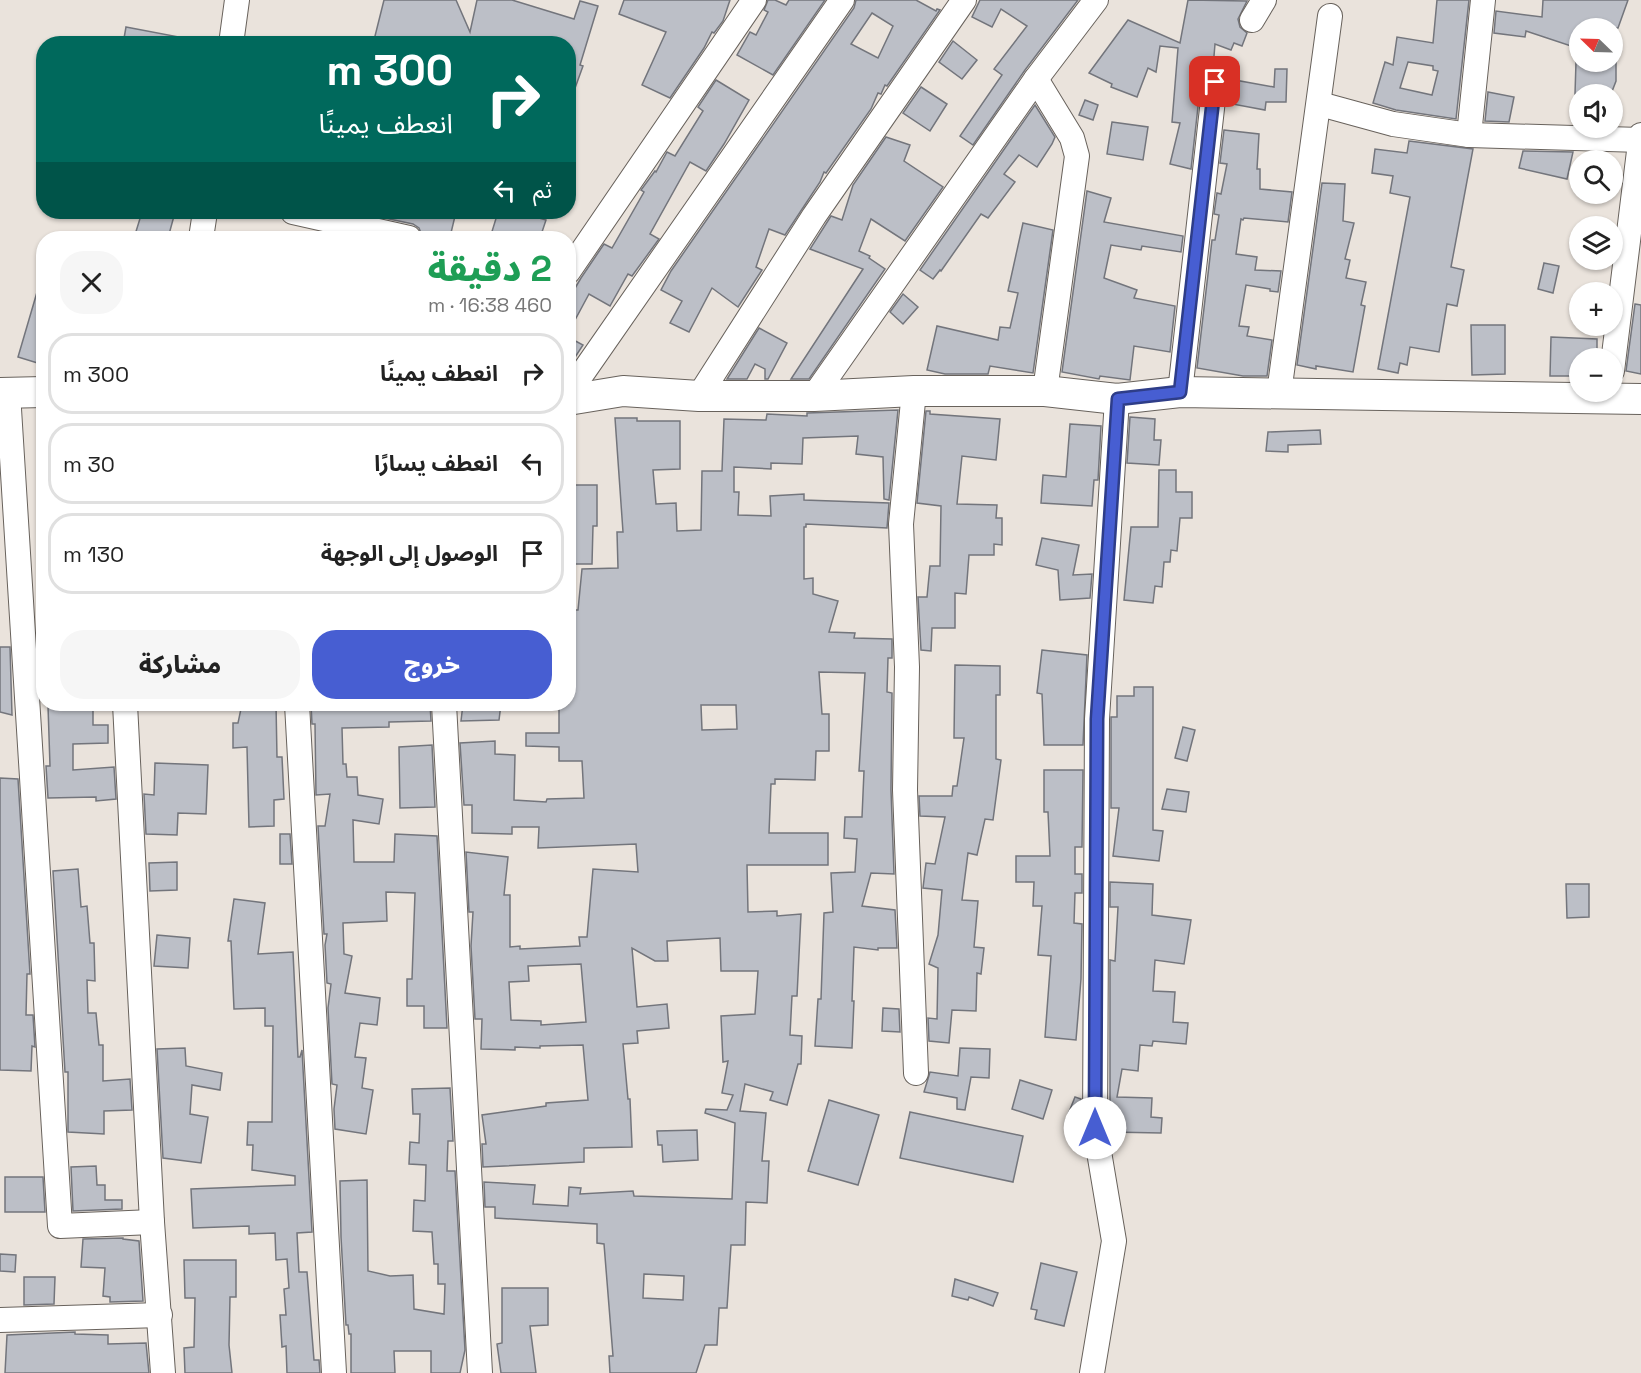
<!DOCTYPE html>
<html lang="ar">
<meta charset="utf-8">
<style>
:root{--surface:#fff;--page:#f6f6f6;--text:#222;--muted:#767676;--line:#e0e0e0;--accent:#475ed2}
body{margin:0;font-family:"Space Grotesk","Noto Sans Arabic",sans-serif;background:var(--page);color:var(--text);direction:rtl;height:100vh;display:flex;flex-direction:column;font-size:22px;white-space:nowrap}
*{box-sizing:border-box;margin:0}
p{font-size:20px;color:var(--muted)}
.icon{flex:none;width:33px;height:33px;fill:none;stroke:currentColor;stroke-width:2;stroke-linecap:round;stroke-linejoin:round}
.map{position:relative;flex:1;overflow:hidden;direction:ltr}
.side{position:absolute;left:36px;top:231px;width:540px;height:480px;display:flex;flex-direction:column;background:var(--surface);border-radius:24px;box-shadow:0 2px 4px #0004;direction:rtl}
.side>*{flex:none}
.guide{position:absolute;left:36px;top:36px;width:540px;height:183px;border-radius:24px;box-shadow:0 2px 4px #0004;direction:rtl;background:#00695c;color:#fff;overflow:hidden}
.needle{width:39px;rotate:293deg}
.fabs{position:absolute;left:1569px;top:18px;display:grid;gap:12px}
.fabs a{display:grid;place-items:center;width:54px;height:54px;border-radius:50%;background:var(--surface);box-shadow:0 2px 4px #0004;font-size:30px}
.pin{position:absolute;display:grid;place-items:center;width:51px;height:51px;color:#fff;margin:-26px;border-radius:12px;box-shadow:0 3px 9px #0006}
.me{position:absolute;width:66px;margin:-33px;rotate:0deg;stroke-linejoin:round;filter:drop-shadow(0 0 4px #0008)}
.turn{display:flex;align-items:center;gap:21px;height:126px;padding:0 24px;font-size:27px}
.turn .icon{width:78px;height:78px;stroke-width:2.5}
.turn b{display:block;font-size:42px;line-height:51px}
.then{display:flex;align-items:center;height:57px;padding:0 24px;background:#0003;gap:12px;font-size:22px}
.round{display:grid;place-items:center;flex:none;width:63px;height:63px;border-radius:24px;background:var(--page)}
.headline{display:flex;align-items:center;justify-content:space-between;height:102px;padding:0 24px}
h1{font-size:36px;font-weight:800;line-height:45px;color:#1e9e55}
.action{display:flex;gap:12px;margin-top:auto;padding:12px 24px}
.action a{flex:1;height:69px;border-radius:24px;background:var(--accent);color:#fff;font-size:24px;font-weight:800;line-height:69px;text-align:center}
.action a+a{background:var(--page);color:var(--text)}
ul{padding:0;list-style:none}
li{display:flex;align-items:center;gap:18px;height:81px;margin:0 12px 9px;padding:0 12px;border:3px solid var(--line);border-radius:24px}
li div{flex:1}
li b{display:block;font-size:22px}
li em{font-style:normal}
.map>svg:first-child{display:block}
.building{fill:#bcbfc7;stroke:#73757c;stroke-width:1.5;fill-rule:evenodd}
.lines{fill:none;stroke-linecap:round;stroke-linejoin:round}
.minor-casing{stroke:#68625c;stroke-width:26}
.major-casing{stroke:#68625c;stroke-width:32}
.minor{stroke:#fff;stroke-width:24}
.major{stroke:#fff;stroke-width:30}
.route-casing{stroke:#2e3d88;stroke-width:15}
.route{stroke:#475ed2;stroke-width:10}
</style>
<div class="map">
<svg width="1641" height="1373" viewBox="0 0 1641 1373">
<rect width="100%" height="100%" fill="#eae3dc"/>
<!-- building -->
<g class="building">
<polygon points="384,0 456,0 470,32 477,0 512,0 574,19 580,1 598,6 580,65 583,66 570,102 568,44 373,44"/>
<polygon points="624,0 730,0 723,21 714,33 712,32 704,48 670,98 642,85 666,32 619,14"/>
<polygon points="768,0 775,0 786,5 789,0 825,0 773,75 737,55 750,32 756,35 768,12 764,10"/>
<path d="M856 0H916L936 11 937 9 940 10 887 86 885 85 881 94 878 93 871 109 826 173 824 172 820 182 785 235 769 229 756 267 762 270 738 307 712 288 689 332 670 323 682 301 661 290 671 271 854 8ZM872 13 893 26 878 58 851 44Z"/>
<polygon points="980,0 1078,0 1025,70 973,145 960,136 1002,75 994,69 1027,26 1001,9 992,27 972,17"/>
<polygon points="1188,0 1247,1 1238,19 1240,27 1247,33 1242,46 1234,43 1231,50 1215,44 1213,68 1204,73 1201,80 1191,169 1170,164 1180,123 1172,122 1178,48 1160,46 1156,72 1148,68 1137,97 1111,87 1112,84 1089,73 1128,20 1180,43"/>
<path d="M1437 0H1469L1456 119 1396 110 1373 103 1385 62 1393 65 1397 37 1433 43ZM1408 62 1433 66V70L1438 71 1432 95 1400 88Z"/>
<polygon points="1543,0 1628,0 1618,28 1580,28 1580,49 1526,31 1525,37 1494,33 1496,11 1542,17"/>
<polygon points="126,27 179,37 178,44 123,44"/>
<polygon points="953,41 977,60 962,79 939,62"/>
<polygon points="1576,62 1616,62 1616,81 1611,94 1575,94"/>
<polygon points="1275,69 1287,69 1286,102 1266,102 1265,110 1227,103 1229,79 1274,87"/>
<polygon points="716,80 749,100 724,144 706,171 690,162 650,234 659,239 632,276 628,274 610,306 589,294 568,333 568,300 581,278 604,244 612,248 644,192 641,190 655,171 656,172 667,152 675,156 703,111 698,107"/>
<polygon points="921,87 947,104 930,131 903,113"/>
<polygon points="1488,92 1514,97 1509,122 1485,121"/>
<polygon points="1085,100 1098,105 1093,120 1079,115"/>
<polygon points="1035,105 1055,137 1052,144 1037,167 1019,155 1004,174 1015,182 988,218 981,214 941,271 940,270 933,279 920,270"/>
<polygon points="1112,122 1148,127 1143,160 1107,154"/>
<polygon points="1224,130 1259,134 1257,169 1260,169 1260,189 1292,192 1288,222 1244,218 1243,220 1241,219 1236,254 1257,257 1255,270 1281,271 1278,292 1270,291 1270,289 1246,285 1239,326 1249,327 1247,336 1272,340 1267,376 1243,376 1197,368 1212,240 1215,240 1219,215 1214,214 1217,193 1221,194 1227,164 1220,163"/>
<polygon points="886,137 910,145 904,161 943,187 905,241 871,219 859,251 870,256 869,258 885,269 809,379 791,379 863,269 810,249 831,216 842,220 853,185"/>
<polygon points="1409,141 1473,149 1451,267 1464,270 1457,306 1447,304 1439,352 1410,347 1407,365 1400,363 1398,373 1378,369 1410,197 1390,193 1393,176 1372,173 1375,149 1407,153"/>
<polygon points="1523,151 1573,152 1567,179 1519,168"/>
<polygon points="1322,183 1345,184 1343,221 1354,223 1345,259 1350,260 1346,278 1366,282 1361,305 1365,306 1353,372 1316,366 1316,369 1297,365"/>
<polygon points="1087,191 1111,198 1104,222 1183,236 1181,252 1142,246 1141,250 1111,245 1104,278 1137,290 1134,298 1175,306 1170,352 1134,346 1130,380 1100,376 1099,379 1062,372"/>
<polygon points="142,212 158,212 174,216 168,238 134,238"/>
<polygon points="356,212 456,212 450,237 428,232 427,238 423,238 419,228 413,224"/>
<polygon points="498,212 518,212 546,220 540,238 490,238"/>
<polygon points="1023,223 1053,230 1033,373 990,366 988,374 945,374 927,370 937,326 998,340 1000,327 1010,328 1018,293 1008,291"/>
<polygon points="1544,263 1559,266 1553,293 1538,289"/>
<polygon points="40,282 44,283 44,365 18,357"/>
<polygon points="903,294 918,307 903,324 890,312"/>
<polygon points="1635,304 1641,305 1641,374 1626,371"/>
<polygon points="1471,325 1505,325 1505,374 1472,375"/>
<polygon points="759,328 787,343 768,379 765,379 765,369 755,364 747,379 727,379"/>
<polygon points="568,337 583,345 568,368"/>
<polygon points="1551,337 1597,339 1597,358 1580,358 1580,376 1550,376"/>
<path d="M898 410 889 500 884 499 883 457 856 454 858 436 803 438 802 464 771 463V469L734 467V492H739L738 515 771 516 770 496 804 494V500L889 503 887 528 806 524V527H804V579L813 578V594L838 601 829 632 855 633 854 638 892 639V658H888L887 692 892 693 891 790 894 874 871 873 862 906 895 910 897 948H878V950L854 947 852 1001H854L852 1048 815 1046 818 999H821L824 913 833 912 831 873 855 872 857 839 844 838 845 817H862L864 771H859L865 673 819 672 822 714H829V751H816L815 780 775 779V784H771L769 833H828V865H747L748 912 777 911V916L801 914 797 996H792L790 1035 802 1036 801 1064H798L787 1105 770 1100 773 1092 745 1084 740 1111 766 1113 762 1161H769L767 1203 746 1202 745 1245H731L727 1308H719L717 1345H705L696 1373H610L609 1356H613L604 1244 597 1243V1224L495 1218V1207H485L484 1182 535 1185 533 1204 568 1206 569 1187 581 1188 580 1194 633 1191 634 1196 732 1199 735 1123 705 1113 706 1109 727 1110 733 1095 722 1093 728 1061 723 1062 721 1016 755 1014 758 971H721L720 938 667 941 668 961H655L632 948 637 1007 667 1004 669 1028 637 1031 638 1043 623 1044 628 1099H630L632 1147 584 1148V1162L483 1167 482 1144H486L482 1115 546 1106V1103L588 1100 583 1045 540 1046V1048L515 1047V1050L481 1049 482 1019H475L471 946 473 912H469L466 852 508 857 504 895H510V947L520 946V949L580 946 579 937H587L593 869 638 872 636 844 538 848 539 827H512V834L472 833V805H464L460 743 495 741V754L515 755 514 800 546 802 547 799 584 798 582 761H559V747L526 746V733H559V704H568V610H578L582 569 618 568 617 532H623L615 418H637V421H680V469L653 470 656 504 676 503 677 531 701 530 702 471H722L724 419 766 420 767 414 807 416V413ZM701 705H736L737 729 702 730ZM581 964 586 1022 541 1025V1021L511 1020 509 982 529 981 528 966ZM644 1274 684 1276 683 1300 643 1298Z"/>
<polygon points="926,411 930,411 930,414 1000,419 996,460 962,456 957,504 997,505 996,518 1002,518 1002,545 994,544 994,555 969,555 966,594 955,593 955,628 932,628 931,651 921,650 918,597 927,597 930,566 940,566 941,506 917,503"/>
<polygon points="1130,417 1155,419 1154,440 1161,440 1159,465 1127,463"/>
<polygon points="1070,424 1101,426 1098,480 1094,480 1092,506 1041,503 1043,475 1066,477"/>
<polygon points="1320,430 1321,444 1288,445 1288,452 1266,451 1268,432"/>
<polygon points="1159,470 1176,470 1176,492 1192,492 1192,518 1180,518 1177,551 1171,550 1170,562 1164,562 1162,587 1155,586 1153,603 1124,600 1131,527 1158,527"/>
<polygon points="568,485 597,485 597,526 593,526 592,564 568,564"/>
<polygon points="1042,538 1079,545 1073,575 1092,574 1090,598 1060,600 1058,570 1036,565"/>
<polygon points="0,647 10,647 12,715 0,712"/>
<polygon points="1042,650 1087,655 1083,745 1044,745 1042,694 1037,693"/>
<polygon points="955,665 1000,666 1000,695 996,695 996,759 1001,760 993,820 985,819 977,855 968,853 962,900 978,901 974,947 984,948 981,974 977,973 976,1011 952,1010 949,1043 929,1041 928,1018 937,1019 938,968 929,964 938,935 942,890 923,888 926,863 935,864 945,817 920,816 919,796 952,796 953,786 957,786 964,738 954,738"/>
<polygon points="1134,687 1153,687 1153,830 1163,831 1159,861 1113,856 1119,808 1111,808 1111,717 1117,717 1117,696 1134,696"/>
<polygon points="93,704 93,725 108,725 108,743 73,744 73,770 114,767 116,799 96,801 96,797 48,798 46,766 50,766 48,706"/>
<polygon points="242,704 276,704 277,757 282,757 284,799 274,800 274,826 249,827 247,747 233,748 233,723 238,723"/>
<polygon points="311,704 430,704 431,721 389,722 389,727 342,728 343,764 346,764 347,777 357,777 358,795 383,799 379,824 353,820 354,862 394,862 395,834 437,836 447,1028 424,1028 424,1006 407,1006 407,979 412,979 415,893 386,892 387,921 343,923 344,954 352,956 345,993 380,998 377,1025 360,1023 355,1057 366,1058 362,1088 373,1090 366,1134 335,1129 334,1109 337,1085 332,1084 328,1008 331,984 327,983 325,945 327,934 324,934 318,826 325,826 330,794 316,795 315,724 312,724"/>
<polygon points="463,704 501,704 499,720 461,721"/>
<polygon points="1183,727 1195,730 1187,761 1175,758"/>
<polygon points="432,745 435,807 400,808 399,747"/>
<polygon points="155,763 208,765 206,814 178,813 177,835 146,834 144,794 154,795"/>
<polygon points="1044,770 1083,770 1082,847 1075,847 1075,874 1082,874 1082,893 1075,893 1074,923 1082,924 1081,979 1076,1040 1045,1037 1051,956 1038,955 1042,906 1033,906 1034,882 1016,882 1016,856 1050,856 1048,812 1044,812"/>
<polygon points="0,778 18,779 30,974 27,974 26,1015 33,1015 35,1047 32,1046 31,1071 0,1070"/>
<polygon points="1167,789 1189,792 1186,812 1162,809"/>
<polygon points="280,834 290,834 292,864 280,864"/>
<polygon points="177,862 177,890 150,891 149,863"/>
<polygon points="78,869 81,907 87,906 90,943 94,943 95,981 87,980 88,1013 96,1013 99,1045 103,1045 103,1081 130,1079 132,1110 104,1111 104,1134 68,1132 68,1072 65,1072 53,871"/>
<polygon points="1110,882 1153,884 1152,915 1191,920 1184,964 1155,960 1153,991 1175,992 1173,1022 1188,1023 1186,1044 1153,1041 1152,1046 1140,1045 1138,1071 1122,1069 1117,1097 1152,1098 1151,1117 1162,1118 1161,1133 1110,1132 1110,960 1115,961 1118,907 1110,907"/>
<polygon points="1566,884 1589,884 1589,917 1567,918"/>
<polygon points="234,899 265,903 258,954 293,952 298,1057 300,1057 302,1050 312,1232 297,1233 299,1272 307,1272 314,1360 319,1360 320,1373 287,1373 286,1346 282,1347 280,1315 286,1315 284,1289 289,1288 287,1259 276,1260 275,1233 249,1234 249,1226 193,1228 191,1189 295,1185 295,1176 252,1170 253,1145 247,1145 248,1122 272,1122 273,1026 265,1026 265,1008 234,1009 231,941 228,941"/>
<polygon points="157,935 190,938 188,968 154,966"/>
<polygon points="883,1008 899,1009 900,1032 882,1031"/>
<polygon points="185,1048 186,1066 222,1073 220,1090 192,1085 190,1114 208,1117 201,1163 163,1158 157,1049"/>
<polygon points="960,1048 990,1049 989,1078 971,1077 965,1110 957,1109 957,1098 924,1092 930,1072 958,1076"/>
<polygon points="1020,1080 1052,1090 1043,1119 1012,1109"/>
<polygon points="450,1088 453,1141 448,1141 447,1171 455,1171 465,1350 460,1373 431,1373 431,1351 394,1351 395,1373 351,1373 351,1334 349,1334 348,1325 346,1325 341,1237 340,1181 367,1180 368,1271 390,1276 413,1275 414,1309 444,1314 445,1284 438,1284 438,1264 434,1264 432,1232 413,1231 414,1200 425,1201 426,1165 409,1164 410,1142 419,1143 420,1114 413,1114 412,1089"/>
<polygon points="1075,1097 1081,1099 1081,1128 1065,1122"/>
<polygon points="829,1100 879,1115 858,1185 808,1171"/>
<polygon points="910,1112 1023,1136 1013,1182 900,1158"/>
<polygon points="697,1130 698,1160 663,1162 662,1145 658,1145 657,1131"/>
<polygon points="96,1166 97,1185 105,1185 105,1200 122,1200 122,1209 73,1211 71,1167"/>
<polygon points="5,1177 43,1177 45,1212 5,1212"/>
<polygon points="123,1238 123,1239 139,1241 143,1301 110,1302 110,1297 103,1296 105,1268 81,1267 83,1239"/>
<polygon points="0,1254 16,1255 15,1272 0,1271"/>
<polygon points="184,1260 236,1260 236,1297 230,1297 229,1345 232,1373 185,1373 184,1348 194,1347 195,1298 185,1298"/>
<polygon points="1041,1263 1077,1272 1064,1326 1035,1319 1037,1310 1031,1309"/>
<polygon points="24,1277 55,1277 54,1304 24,1305"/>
<polygon points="955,1279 998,1293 993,1306 969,1297 968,1300 952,1296"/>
<polygon points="502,1288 548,1288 548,1325 530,1326 536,1373 501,1373 497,1344 502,1343"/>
<polygon points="75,1332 75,1334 108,1335 108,1344 146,1343 149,1373 5,1373 7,1335"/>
</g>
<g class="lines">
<defs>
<g id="minor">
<polyline points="1252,20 1264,0"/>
<polyline points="231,44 237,0"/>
<polyline points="1036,79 1072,138 1077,156 1045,391"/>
<polyline points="1320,104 1393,124 1469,135 1641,140"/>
<polyline points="1469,135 1483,0"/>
<polyline points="293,212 409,238"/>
<polyline points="201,238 205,212"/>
<polyline points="568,272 754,0"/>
<polyline points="1612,371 1641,135"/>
<polyline points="914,391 901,524 907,667 905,790 916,1073"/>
<polyline points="1180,392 1215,82"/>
<polyline points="8,393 60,1226 152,1222"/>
<polyline points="1279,393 1330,16"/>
<polyline points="568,394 842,0"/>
<polyline points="699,396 814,216 964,0"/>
<polyline points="814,396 1036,79 1096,0"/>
<polyline points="125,704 152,1222 163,1373"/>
<polyline points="297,704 334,1373"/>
<polyline points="444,704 480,1373"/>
<polyline points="0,1320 160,1315"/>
<polyline points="1092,1373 1114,1241 1095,1128 1097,719 1117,399"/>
</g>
<g id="major">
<polyline points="0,393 44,392"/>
<polyline points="568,400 623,391 699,396 814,396 914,391 1045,391 1117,399 1180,392 1641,399"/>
</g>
</defs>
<!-- minor casing -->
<use href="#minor" class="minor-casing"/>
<!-- major casing -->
<use href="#major" class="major-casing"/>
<!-- minor -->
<use href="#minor" class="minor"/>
<!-- major -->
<use href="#major" class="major"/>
</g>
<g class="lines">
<defs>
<polyline id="route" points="1095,1128 1097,719 1118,399 1180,392 1215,82"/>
</defs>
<!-- route casing -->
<use href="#route" class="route-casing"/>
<!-- route -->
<use href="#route" class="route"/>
</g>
</svg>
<div class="fabs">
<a><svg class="needle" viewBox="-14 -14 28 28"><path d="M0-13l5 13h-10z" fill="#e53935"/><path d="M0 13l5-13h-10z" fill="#767676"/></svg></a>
<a><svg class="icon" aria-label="sound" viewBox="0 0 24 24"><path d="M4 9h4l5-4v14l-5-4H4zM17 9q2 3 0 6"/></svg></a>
<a><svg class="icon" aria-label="search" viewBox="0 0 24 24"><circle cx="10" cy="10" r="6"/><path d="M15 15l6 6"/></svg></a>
<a><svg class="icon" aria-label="layers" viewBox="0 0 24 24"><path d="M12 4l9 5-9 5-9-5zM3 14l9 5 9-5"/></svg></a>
<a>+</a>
<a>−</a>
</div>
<div class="pin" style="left:1215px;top:82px;background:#d93025"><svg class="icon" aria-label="arrive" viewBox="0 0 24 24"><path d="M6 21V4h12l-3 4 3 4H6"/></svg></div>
<svg class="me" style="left:1095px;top:1128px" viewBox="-20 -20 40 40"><circle r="19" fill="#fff"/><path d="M0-13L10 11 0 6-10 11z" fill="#475ed2"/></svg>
<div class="guide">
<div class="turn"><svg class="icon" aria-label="right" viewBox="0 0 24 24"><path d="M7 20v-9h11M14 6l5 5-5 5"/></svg><div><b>300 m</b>انعطف يمينًا</div></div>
<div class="then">ثم<svg class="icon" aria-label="left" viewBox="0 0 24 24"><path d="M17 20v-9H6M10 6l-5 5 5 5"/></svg></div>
</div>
<section class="side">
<div class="headline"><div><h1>2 دقيقة</h1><p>460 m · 16:38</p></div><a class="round"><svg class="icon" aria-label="close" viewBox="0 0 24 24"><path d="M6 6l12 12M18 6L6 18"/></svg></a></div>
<ul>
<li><svg class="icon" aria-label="right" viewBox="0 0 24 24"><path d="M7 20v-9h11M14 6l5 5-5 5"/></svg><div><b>انعطف يمينًا</b></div><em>300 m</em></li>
<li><svg class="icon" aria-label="left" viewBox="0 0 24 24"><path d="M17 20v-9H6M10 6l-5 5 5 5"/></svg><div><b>انعطف يسارًا</b></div><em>30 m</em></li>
<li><svg class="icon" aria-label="arrive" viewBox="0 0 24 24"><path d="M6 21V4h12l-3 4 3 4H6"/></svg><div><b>الوصول إلى الوجهة</b></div><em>130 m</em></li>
</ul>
<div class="action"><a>خروج</a><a>مشاركة</a></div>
</section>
</div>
